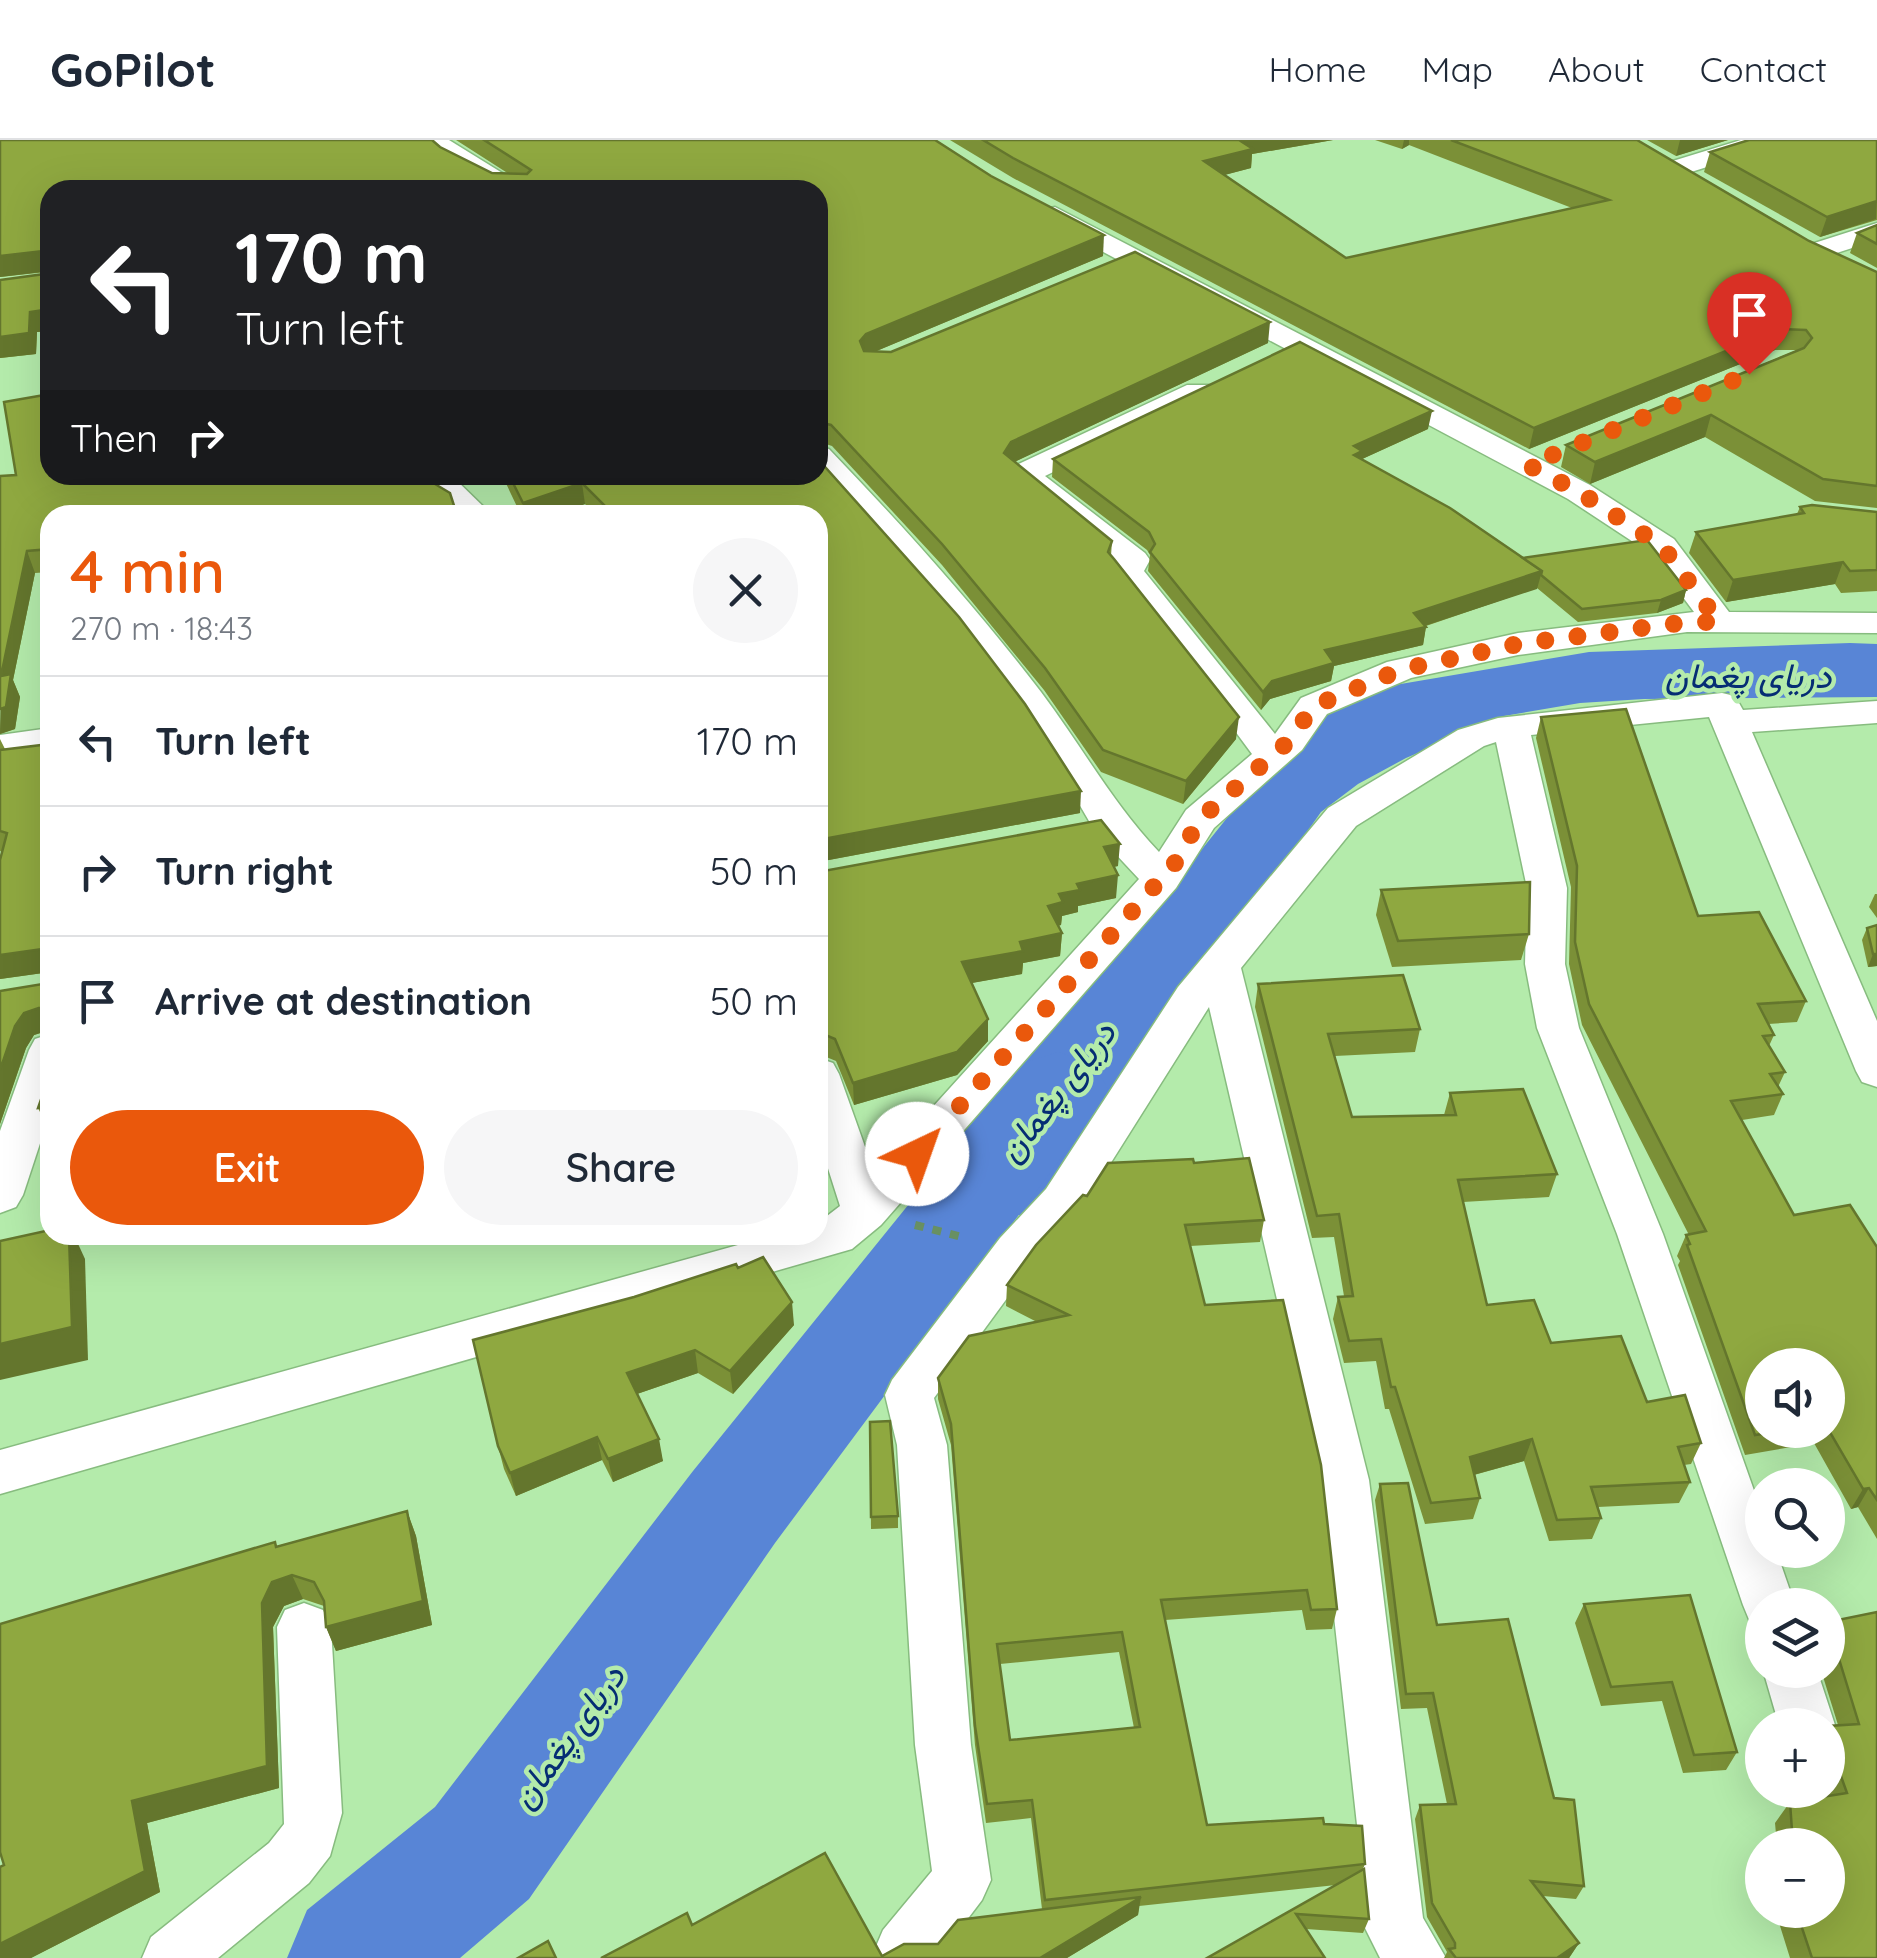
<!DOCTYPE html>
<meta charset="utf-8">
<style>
:root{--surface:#fff;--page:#f6f6f7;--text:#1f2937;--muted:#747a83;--line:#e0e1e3;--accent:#ea580c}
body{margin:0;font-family:Quicksand,Vazirmatn,sans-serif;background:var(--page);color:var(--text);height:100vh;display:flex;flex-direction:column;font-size:38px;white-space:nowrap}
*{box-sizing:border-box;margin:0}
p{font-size:32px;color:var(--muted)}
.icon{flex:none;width:55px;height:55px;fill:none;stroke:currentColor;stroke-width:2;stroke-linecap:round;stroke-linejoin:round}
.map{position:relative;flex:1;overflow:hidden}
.details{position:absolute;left:40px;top:365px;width:788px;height:740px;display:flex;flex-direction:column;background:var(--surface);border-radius:30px;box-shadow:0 10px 40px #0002}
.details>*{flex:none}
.hud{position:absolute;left:40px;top:40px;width:788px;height:305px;border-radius:30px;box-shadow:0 10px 40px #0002;background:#202124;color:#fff;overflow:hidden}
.fabs{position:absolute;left:1745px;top:1208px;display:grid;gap:20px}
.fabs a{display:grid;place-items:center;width:100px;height:100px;border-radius:50%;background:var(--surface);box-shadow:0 10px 40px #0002;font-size:50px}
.pin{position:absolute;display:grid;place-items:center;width:85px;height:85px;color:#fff;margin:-102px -42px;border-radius:50% 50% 50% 0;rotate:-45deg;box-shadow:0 0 10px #0007}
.pin .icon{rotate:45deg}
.me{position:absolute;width:110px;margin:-55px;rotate:42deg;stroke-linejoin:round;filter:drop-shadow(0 0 8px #0008)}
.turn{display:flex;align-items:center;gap:35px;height:210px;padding:0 30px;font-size:45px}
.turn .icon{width:130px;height:130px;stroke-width:2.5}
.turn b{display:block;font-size:70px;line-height:85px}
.then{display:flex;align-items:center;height:95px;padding:0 30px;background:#0003;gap:20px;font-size:38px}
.round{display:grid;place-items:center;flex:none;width:105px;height:105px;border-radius:52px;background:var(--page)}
.summary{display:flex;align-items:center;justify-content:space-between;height:170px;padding:0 30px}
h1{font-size:60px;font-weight:600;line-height:75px;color:var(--accent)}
.cta{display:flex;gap:20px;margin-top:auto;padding:20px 30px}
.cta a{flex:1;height:115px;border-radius:60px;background:var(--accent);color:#fff;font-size:40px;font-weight:600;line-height:115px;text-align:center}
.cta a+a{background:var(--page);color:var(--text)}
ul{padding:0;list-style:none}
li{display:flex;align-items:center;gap:30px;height:130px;padding:0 30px;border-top:2px solid var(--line)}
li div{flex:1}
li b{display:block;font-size:38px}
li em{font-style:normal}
header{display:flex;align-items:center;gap:60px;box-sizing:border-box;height:140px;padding:0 50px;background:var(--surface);border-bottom:2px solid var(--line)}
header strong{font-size:48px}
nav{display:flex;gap:55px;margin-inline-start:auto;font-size:35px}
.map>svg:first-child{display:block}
.water{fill:#5885d6}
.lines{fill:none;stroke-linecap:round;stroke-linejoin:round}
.river{fill:#5885d6;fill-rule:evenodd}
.minor-casing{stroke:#87bc7f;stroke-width:3}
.path{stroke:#689062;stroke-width:8;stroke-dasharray:9 9;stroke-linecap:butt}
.minor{fill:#fff;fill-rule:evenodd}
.wall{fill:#7b9037;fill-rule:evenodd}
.shaded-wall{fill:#64762d}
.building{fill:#8fa840;stroke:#64762d;stroke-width:2.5;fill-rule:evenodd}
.route{stroke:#ea580c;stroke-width:18;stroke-dasharray:0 32.4}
.labels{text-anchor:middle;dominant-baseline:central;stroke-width:9;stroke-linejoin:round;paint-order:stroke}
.water-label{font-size:35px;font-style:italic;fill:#052d74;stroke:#b4ebab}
</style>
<header>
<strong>GoPilot</strong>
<nav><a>Home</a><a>Map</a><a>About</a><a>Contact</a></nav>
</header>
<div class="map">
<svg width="1877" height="1818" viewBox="0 0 1877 1818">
<rect width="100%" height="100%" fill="#b4ebab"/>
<!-- water -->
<polygon class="water" points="1850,503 1877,504 1877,557 1644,559 1580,563 1504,576 1406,618 1358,644 1321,672 1033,1082 927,1028 1100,836 1235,668 1305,592 1331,570 1383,547 1589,512"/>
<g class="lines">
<!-- river -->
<polygon class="river" points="1058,912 1093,923 1108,949 1093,975 775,1403 529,1759 460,1818 287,1818 307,1770 435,1667 693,1331 1023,923"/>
<defs>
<g id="minor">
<polygon points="420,0 449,0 530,50 497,50 446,24"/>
<polygon points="1741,0 1781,0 1777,5 1672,38 1659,30 1663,24"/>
<path d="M1055 67 1590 345 1674 399 1729 472 1877 473V493L1687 492 1518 515 1411 538 1327 574 1302 610 1214 688 1176 748 881 1085 852 1109 0 1354V1310L774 1095H818V1083L840 1066 818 997V918L833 923 839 934 874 1032 1139 739 1096 693 1054 621 974 511 818 334V307L829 309C904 387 976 467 1041 552 1081 605 1113 664 1159 712L1186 670 1252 614 1184 522 1115 439 1110 432 1115 422 1007 334 1012 327 1187 245H1209L1213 251 1209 257 1045 336 1145 413 1150 420 1144 431 1275 594 1301 558 1387 522 1518 493 1694 472 1650 413 1568 359 1045 81 1041 75 1045 69Z"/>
<polygon points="1877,83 1877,100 1815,120 1801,112 1805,106"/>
<path d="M419 335H451L492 375C457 375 435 371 419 335Z"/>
<polygon points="1722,553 1735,556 1743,570 1877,561 1877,583 1752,592 1877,881 1877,947 1862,942 1856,931 1709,577 1531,595 1567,748 1565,824 1579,888 1663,1094 1762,1373 1762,1410 1776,1410 1795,1465 1762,1465 1762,1487 1750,1482 1743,1465 1617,1094 1537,888 1525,824 1527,748 1496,602 1484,606 1356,686 1241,828 1369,1340 1423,1778 1446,1818 1380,1818 1365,1788 1361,1721 1319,1340 1209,867 1078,1075 1032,1124 934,1258 947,1305 971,1605 991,1740 982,1760 938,1818 877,1818 874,1811 883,1790 932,1731 915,1605 897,1305 885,1255 892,1240 1000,1098 1046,1049 1178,847 1328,668 1458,590 1498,578"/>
<polygon points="50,588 50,612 0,619 0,595"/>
<polygon points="50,894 50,973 23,1055 16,1067 0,1073 0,991 29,910 35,899"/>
<polygon points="304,1463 323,1470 331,1487 342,1673 330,1716 309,1743 218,1818 142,1818 151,1797 269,1703 284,1684 277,1487 285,1470"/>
<polygon points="1763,1530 1817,1530 1835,1585 1828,1601 1828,1585 1779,1585"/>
</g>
</defs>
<!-- minor casing -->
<use href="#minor" class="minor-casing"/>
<!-- path -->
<polyline class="path" points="915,1085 966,1098"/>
<!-- minor -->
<use href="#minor" class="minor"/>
</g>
<!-- wall -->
<g class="wall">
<polygon points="0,0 440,7 492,33 509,34 456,0 935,0 1103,116 874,212 891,212 1268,203 1014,322 1112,401 1111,416 1236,599 1183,664 1101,632 1044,550 942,425 832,306 50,50 50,191 37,192 36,214 0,218 0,140 44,134 46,132 0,137"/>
<polygon points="950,0 1333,0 1252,14 1251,28 1224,35 1346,118 1572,68 1409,5 1402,9 1375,0 1637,0 1809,101 1877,132 1877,368 1815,361 1705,297 1590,344 1561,327 1566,305 1797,210 1775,210 1529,309 1013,38"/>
<polygon points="1647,0 1728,0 1676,16"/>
<polygon points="1877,0 1877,80 1820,97 1704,32 1710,12"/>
<polygon points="1877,85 1877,128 1850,113 1857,93"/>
<polygon points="1428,289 1362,319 1523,418 1686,450 1683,463 1657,473 1578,482 1537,448 1426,486 1423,505 1334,526 1331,541 1270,559 1261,570 1148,431 1150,415 1147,410 1052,337 1053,319"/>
<polygon points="16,335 50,375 50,432 35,433 13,540 20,557 15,589 0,594"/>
<polygon points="502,335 818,335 1080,673 818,722 818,375 595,375 585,364 554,375 521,375"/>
<polygon points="1800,367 1877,372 1877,451 1841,453 1835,444 1726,462 1689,413 1696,392 1797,374"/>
<path d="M1541 577 1698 776 1806 861 1797 882 1768 884 1774 895 1769 906 1785 932 1778 947 1783 954 1774 975 1742 980 1794 1075 1877 1107V1399L1858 1367 1851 1369 1814 1303 1745 1315 1678 1125 1680 1121 1677 1116 1686 1095H1689L1582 885 1569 824 1571 747 1536 598ZM1828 1225V1290H1762Z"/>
<polygon points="0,599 5,609 50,604 49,990 38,968 44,951 44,892 34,895 26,908 0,984 0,851 43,844 43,833 0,839 0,720 2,712 0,711"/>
<polygon points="1118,726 1114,727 1116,758 1078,766 1078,772 1062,776 1061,785 1058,786 1062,793 1060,816 1023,823 1022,834 971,843 988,901 957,935 854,965 836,921 819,914 818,916 818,732"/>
<polygon points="1381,750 1529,794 1521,820 1392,827 1376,775"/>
<polygon points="1875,754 1877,754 1877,778 1869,767"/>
<polygon points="1877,785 1877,826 1868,827 1862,800 1867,788"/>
<polygon points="1258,844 1420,889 1415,912 1335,916 1352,977 1444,975 1450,953 1557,1034 1549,1057 1463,1062 1487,1165 1647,1262 1701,1303 1691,1324 1684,1325 1690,1342 1679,1363 1598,1367 1601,1378 1592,1399 1549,1401 1524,1321 1474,1335 1480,1358 1473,1379 1425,1384 1389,1269 1385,1269 1376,1221 1344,1223 1333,1179 1338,1157 1344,1156 1334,1097 1312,1098 1255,867"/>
<path d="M1194 1023 1264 1080 1260 1102 1190 1106 1205 1165 1337 1469 1332 1489 1306 1490 1302 1470 1165 1480 1207 1685 1324 1684 1365 1724 1363 1729 1369 1779 1363 1793 1306 1789 1207 1818 1336 1745 1139 1766 1138 1775 1067 1818H601L692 1785 882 1816 938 1804 1042 1769 1031 1678 986 1683 975 1605 951 1305 938 1259V1238L1037 1182 1006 1166 1007 1145 1087 1056ZM1119 1512 1134 1588 1010 1600 1000 1524Z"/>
<polygon points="738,1128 794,1185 733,1254 698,1233 637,1254 663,1321 613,1342 602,1320 516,1356 504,1329 498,1306"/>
<polygon points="870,1282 898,1376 898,1388 871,1389"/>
<polygon points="1380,1344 1437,1485 1554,1658 1584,1746 1576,1759 1543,1756 1579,1803 1569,1818 1444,1818 1447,1812 1427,1777 1415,1679 1420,1665 1447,1664 1427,1568 1401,1569 1375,1360"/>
<polygon points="407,1371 416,1396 432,1485 336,1511 326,1487 324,1466 303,1459 284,1466 273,1487 279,1648 147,1683 160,1752 31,1818 0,1818 4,1725 275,1402 277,1406"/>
<polygon points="1690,1455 1737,1612 1726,1630 1683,1633 1662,1561 1601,1566 1575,1483 1584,1464"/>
<polygon points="1877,1472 1877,1818 1790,1818 1775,1770 1828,1770 1828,1705 1777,1705 1775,1683 1790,1662 1825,1657 1823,1650 1828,1650 1828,1586 1838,1585 1821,1530 1828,1530 1828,1482"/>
</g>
<!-- shaded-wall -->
<g class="shaded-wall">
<polygon points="1236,0 1333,0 1252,14 1251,28 1202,41 1204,21"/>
<polygon points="1404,0 1409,0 1409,5 1402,9"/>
<polygon points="1680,0 1728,0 1676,16"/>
<polygon points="1877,61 1876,79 1820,97 1827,77"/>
<polygon points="1104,95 1103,116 867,215 860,201 866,194"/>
<polygon points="43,111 50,131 0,137 0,116"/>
<polygon points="50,169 50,191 37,192 36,214 0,218 0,197 30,172"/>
<polygon points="1270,182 1268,203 1010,324 1004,313 1011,302"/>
<polygon points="1781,189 1775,210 1529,309 1534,288"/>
<polygon points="1432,271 1428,289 1360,320 1351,332 1354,306"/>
<polygon points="1711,275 1705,297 1590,344 1595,322"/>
<polygon points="582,343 585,364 554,375 524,375 523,363"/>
<polygon points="27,411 35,433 13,540 20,557 15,589 0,594 1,536"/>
<polygon points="1843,422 1835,444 1726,462 1733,440"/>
<polygon points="1542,431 1537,449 1415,489 1426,487 1423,505 1334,526 1331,541 1270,559 1261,570 1263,552 1272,541 1325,510 1414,473"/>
<polygon points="1686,450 1683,463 1657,473 1661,460"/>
<polygon points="1239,577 1236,599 1183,664 1186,641"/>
<polygon points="1081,651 1080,673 818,722 818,700"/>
<polygon points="1120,704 1118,726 1102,729 1104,707"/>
<polygon points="1118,735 1116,758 1078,766 1078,772 1062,776 1061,785 1047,788 1048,766 1059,754 1077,744"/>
<polygon points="1062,793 1060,816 1023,823 1022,834 961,845 962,822 1020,802"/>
<polygon points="43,809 50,832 0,839 0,815"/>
<polygon points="1873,814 1877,814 1877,826 1868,827"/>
<polygon points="39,868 49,890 34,895 26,908 0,984 0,930 15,886 24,873"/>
<polygon points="988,879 988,901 957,935 854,965 853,943"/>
<polygon points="69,1095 74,1095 85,1119 88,1220 0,1240 0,1204"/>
<polygon points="792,1162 794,1185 733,1254 730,1231"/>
<polygon points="695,1210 698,1233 631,1256 627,1233"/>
<polygon points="597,1297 602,1320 516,1356 510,1333"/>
<polygon points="659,1299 663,1321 613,1342 608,1319"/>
<polygon points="1532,1299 1524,1321 1462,1338 1470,1317"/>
<polygon points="1869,1348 1858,1367 1851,1369 1863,1349"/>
<polygon points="407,1371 416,1396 432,1485 336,1511 326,1487"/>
<polygon points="292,1435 303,1459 284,1466 273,1487 279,1648 147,1683 160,1752 31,1818 0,1818 0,1804 132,1661 262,1463 272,1442"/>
<polygon points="1141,1757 1138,1775 1067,1818 1040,1818"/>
<polygon points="1579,1803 1569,1818 1557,1818"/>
</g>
<!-- building -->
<g class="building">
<polygon points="0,0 432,0 440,7 492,33 527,34 531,30 484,0 935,0 991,36 1104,95 866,194 860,201 864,211 891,212 1135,112 1270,182 1011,302 1004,313 1112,401 1108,412 1114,419 1239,577 1186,641 1103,610 1045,528 942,404 831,285 818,282 818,50 50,50 50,169 30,172 29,193 0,197 0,140 44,134 47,130 47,115 43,111 0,116"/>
<polygon points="983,0 1239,0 1253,9 1204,21 1346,118 1609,60 1451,0 1637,0 1809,101 1877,132 1877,346 1823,339 1711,275 1595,322 1566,305 1804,208 1812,198 1806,190 1781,189 1534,288 1013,18"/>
<polygon points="1749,0 1877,0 1877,61 1827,77 1710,12"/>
<polygon points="1877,85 1877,104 1857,93"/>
<polygon points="1300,202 1432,271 1354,306 1362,311 1354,315 1450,368 1542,431 1414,473 1426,487 1325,510 1334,523 1272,541 1263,552 1150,412 1155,404 1149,392 1053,319"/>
<polygon points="50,254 50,335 424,335 425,338 450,353 457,375 50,375 50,409 27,411 1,536 11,534 6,567 0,569 0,336 16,335 4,262"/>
<polygon points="818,319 959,477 1025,564 1081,651 818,700 818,375 614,375 582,343 523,363 509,335 818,335"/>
<polygon points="1812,365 1877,372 1877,430 1850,431 1843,422 1733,440 1696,392 1804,373 1800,367"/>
<polygon points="1647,400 1686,450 1661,460 1582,469 1541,435 1542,431 1523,418"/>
<polygon points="1626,569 1698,776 1759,772 1806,861 1758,864 1774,895 1763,896 1785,932 1770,934 1783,954 1731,961 1794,1075 1850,1065 1877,1107 1877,1360 1869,1348 1863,1349 1828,1289 1828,1225 1762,1225 1762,1290 1786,1290 1755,1295 1687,1105 1690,1104 1686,1095 1706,1091 1589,864 1575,802 1577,726 1541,577"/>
<polygon points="50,604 50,1002 48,967 38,968 44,951 44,872 39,868 24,873 15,886 0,930 0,851 43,844 43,809 0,815 0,720 7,693 0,691 0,610"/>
<polygon points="1101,680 1120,704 1104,707 1118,735 1077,744 1080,750 1059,754 1063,762 1048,766 1062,793 1020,802 1023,811 962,822 988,879 957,912 853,943 835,899 818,892 818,732"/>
<polygon points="1530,742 1529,794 1398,801 1381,750"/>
<polygon points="1877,785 1877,814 1873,814 1867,788"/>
<polygon points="1403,835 1420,889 1328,894 1352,977 1456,975 1450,953 1523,949 1557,1034 1458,1040 1487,1165 1534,1160 1551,1203 1621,1196 1647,1262 1685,1255 1701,1303 1678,1307 1690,1342 1591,1347 1601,1378 1557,1380 1532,1299 1470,1317 1480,1358 1431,1363 1395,1247 1391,1247 1381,1199 1349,1201 1338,1157 1353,1156 1339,1074 1317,1076 1258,844"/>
<path d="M1249 1018 1264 1080 1185 1085 1205 1165 1283 1160 1321 1325 1337 1469 1311 1470 1307 1450 1161 1460 1207 1685 1323 1678 1324 1684 1362 1686 1365 1724 1045 1760 1032 1660 987 1664 975 1586 951 1284 938 1238 969 1196 1069 1175 1007 1145 1036 1105 1083 1055 1087 1056 1108 1023 1193 1019 1194 1023ZM1122 1492 1140 1587 1010 1600 997 1504Z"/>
<polygon points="50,1090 50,1095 69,1095 72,1187 0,1204 0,1101"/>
<polygon points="763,1117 792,1162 730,1231 695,1210 627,1233 659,1299 608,1319 597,1297 510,1333 498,1306 473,1200 634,1157 736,1124 738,1128"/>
<polygon points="890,1281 898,1376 871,1377 870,1282"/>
<polygon points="1408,1343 1437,1485 1508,1479 1554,1658 1574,1660 1584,1746 1531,1741 1579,1803 1557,1818 1456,1818 1449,1809 1455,1808 1455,1803 1432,1763 1420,1665 1456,1664 1433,1553 1406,1554 1380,1344"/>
<polygon points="407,1371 423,1461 326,1487 324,1461 314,1442 292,1435 272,1442 262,1463 267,1626 132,1661 145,1731 0,1804 0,1727 4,1725 0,1712 0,1484 275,1402 276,1407"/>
<polygon points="1690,1455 1737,1612 1694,1615 1672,1542 1611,1547 1584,1464"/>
<polygon points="1877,1472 1877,1818 1812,1818 1796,1770 1828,1770 1828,1705 1793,1705 1790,1662 1847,1653 1828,1600 1828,1586 1859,1584 1835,1506 1828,1504 1828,1482"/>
<polygon points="825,1713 882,1816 904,1804 938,1804 958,1780 1141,1757 1040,1818 601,1818 687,1773 692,1785"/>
<polygon points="1364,1729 1369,1779 1296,1774 1325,1818 1207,1818"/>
<polygon points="548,1801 556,1818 518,1818"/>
</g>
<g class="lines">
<!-- route -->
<polyline class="route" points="917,1014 1175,723 1200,679 1288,602 1314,566 1400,530 1518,504 1688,482 1719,482 1662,406 1579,352 1528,325 1749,234"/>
</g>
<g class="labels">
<!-- water labels -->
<g class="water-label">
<text x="1748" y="535">دریای پغمان</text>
<text transform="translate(1056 951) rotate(-52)">دریای پغمان</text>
<text transform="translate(567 1596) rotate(-54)">دریای پغمان</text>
</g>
</g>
</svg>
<div class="fabs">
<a><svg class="icon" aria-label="sound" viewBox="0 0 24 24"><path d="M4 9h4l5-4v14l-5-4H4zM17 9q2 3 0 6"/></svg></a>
<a><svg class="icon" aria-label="search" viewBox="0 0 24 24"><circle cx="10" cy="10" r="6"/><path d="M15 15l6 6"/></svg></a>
<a><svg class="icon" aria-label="layers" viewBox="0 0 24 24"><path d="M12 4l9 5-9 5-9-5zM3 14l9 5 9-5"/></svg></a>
<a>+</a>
<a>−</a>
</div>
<div class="pin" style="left:1749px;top:234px;background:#d93025"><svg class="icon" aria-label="arrive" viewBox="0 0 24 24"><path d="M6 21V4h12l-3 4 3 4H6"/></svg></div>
<svg class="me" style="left:917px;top:1014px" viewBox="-20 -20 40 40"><circle r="19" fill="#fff"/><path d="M0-13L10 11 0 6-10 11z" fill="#ea580c"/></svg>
<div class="hud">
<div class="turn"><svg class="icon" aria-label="left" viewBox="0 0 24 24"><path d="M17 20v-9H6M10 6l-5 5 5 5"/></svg><div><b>170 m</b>Turn left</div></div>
<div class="then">Then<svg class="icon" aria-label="right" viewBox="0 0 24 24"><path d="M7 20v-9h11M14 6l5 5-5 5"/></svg></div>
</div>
<section class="details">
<div class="summary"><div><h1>4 min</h1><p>270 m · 18:43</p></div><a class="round"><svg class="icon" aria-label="close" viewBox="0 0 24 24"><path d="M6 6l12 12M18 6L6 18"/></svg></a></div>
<ul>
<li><svg class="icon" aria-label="left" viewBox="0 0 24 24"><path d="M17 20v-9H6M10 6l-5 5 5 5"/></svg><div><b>Turn left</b></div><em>170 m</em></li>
<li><svg class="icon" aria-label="right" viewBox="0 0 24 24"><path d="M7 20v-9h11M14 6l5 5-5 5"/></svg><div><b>Turn right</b></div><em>50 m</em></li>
<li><svg class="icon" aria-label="arrive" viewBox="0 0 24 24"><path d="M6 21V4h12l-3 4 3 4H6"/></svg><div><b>Arrive at destination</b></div><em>50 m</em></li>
</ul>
<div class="cta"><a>Exit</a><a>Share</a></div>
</section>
</div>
